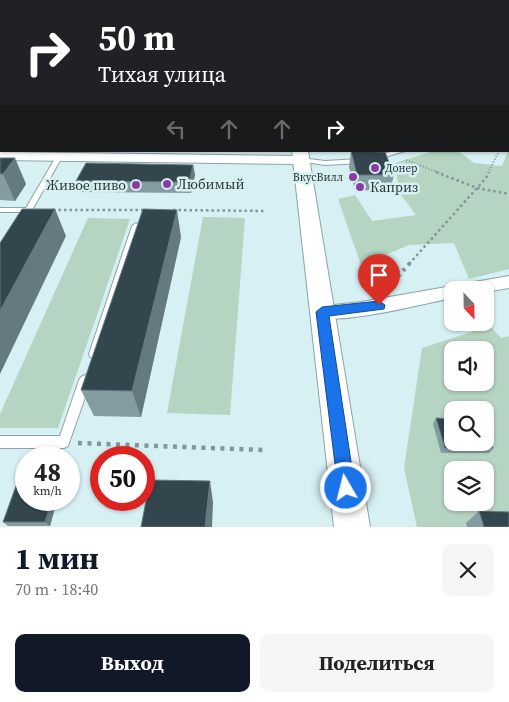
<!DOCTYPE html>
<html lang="ru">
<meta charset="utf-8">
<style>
:root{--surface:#fff;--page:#f6f6f6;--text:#222;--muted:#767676;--accent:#111827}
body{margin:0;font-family:"Source Serif 4",serif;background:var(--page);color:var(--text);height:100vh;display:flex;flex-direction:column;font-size:19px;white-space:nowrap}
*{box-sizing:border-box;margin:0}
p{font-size:16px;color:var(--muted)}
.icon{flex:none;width:28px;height:28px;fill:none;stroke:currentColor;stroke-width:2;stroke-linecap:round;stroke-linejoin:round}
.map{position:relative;height:527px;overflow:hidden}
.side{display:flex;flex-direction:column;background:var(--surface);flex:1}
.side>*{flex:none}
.banner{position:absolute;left:0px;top:0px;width:510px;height:152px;box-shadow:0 1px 4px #0004;background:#202124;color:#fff;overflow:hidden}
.needle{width:32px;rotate:158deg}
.buttons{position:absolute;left:444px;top:281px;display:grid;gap:10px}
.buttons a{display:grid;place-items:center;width:50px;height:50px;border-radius:10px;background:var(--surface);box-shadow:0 1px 4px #0004;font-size:25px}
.speed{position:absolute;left:15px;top:446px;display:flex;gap:10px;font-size:25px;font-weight:700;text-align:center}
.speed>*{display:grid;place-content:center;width:65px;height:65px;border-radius:50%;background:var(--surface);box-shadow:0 1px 4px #0004;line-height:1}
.speed small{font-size:12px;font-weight:400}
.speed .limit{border:8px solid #d22;background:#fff;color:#111}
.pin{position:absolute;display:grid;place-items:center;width:42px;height:42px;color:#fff;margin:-51px -21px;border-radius:50% 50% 50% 0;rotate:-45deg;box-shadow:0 0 5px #0007}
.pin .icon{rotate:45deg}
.me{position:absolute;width:55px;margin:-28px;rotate:352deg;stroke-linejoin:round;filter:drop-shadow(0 0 4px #0008)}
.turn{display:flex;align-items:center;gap:18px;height:105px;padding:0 15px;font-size:22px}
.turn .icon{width:65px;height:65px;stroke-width:2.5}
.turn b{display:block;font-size:35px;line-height:42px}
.lanes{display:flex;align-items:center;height:48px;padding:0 15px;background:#0003;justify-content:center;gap:25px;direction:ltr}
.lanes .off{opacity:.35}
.round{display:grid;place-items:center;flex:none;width:52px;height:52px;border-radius:10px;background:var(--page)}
.head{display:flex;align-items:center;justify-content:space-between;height:85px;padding:0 15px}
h1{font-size:30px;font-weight:700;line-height:38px;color:var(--accent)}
.cta{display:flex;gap:10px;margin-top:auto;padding:10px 15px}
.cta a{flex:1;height:58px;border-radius:10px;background:var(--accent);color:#fff;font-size:20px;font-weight:700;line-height:58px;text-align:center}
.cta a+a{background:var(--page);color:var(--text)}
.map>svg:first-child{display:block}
.green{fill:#b5d4c2;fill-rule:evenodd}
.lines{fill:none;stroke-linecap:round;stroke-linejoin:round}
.service-casing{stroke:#8ba4a7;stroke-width:2}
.minor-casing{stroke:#8ba4a7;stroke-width:2}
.secondary-casing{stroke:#8ba4a7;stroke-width:2}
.path-far3{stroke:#839597;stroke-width:2;stroke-dasharray:1 2;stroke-linecap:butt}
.path-far2{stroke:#839597;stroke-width:2.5;stroke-dasharray:2.5 3;stroke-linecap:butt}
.path-far1{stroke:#839597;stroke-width:4;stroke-dasharray:3 4.5;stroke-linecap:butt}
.path{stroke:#839597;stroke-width:4.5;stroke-dasharray:4 5.5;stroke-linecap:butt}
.service{fill:#fff;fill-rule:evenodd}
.minor{fill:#fff;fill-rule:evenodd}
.secondary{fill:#fff;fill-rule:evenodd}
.wall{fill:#849ba0}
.shaded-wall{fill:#647980}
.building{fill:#33464e;stroke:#647980}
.route{fill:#1a73e8;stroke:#114b97}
.poi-dot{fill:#8b39a8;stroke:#d6f0f3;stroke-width:2}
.labels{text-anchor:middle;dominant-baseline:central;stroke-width:5;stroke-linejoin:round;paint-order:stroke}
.far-poi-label{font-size:11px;fill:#2a3435;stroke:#d6f0f3;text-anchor:start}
.poi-label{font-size:14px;fill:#2a3435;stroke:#d6f0f3;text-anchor:start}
</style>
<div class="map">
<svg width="509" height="527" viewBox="0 0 509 527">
<rect width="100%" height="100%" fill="#d6f0f3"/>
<!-- green -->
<g class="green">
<polygon points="509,149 509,269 469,279 454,243 409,245 361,265 338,199 355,195 372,221 416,215 399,192 395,163 434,151 458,151 474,163 502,166"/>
<polygon points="203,217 245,218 230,415 167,413"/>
<polygon points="88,218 130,219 58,428 0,428 0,414"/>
<path d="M490 326 501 338 509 336V527H417L404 468 422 348ZM452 350H485V382H452ZM452 410H485V442H452ZM452 470H485V502H452Z"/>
</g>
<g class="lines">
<defs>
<g id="service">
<polygon points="283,0 288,0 289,1 285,1"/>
<rect x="0" y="19" width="1" height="2"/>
<polygon points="1,116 1,121 0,122 0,117"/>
<polygon points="393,151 405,151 375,160 372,158"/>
<polygon points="59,155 62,157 31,212 0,212 0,208 26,208 56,157"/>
<polygon points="301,158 325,161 360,159 363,161 360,163 325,165 299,161 298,160"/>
<polygon points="136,223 140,226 99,354 98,357 94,358 90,357 89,354 132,226"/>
<polygon points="85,375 89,377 91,380 68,446 64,448 0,448 0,436 60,436 79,380 81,377"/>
</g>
<g id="minor">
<polygon points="0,152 301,156 307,160 301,164 0,160"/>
<path d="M509 276V288L485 292V290H452V298C422 304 341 325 316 317L313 312 316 307 361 302 452 286 456 287 463 284Z"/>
</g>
<g id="secondary">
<polygon points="239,0 249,0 249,1 240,1"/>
<polygon points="292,151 308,151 370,527 334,527"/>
</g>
</defs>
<!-- service casing -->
<use href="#service" class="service-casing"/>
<!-- minor casing -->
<use href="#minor" class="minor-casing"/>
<!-- secondary casing -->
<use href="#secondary" class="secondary-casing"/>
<!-- path-far3 -->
<g class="path-far3">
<polyline points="406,160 440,173"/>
<polyline points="488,173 499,151"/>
</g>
<!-- path-far2 -->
<g class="path-far2">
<polyline points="436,172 477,188 509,194"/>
<polyline points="53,210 145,210"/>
<polyline points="173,210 265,211"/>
<polyline points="409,264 486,178 489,172"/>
</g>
<!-- path-far1 -->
<polyline class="path-far1" points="393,282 410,263"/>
<!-- path -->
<polyline class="path" points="78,443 263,450"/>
<!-- service -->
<use href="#service" class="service"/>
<!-- minor -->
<use href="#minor" class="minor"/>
<!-- secondary -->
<use href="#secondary" class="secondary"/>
</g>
<!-- wall -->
<g class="wall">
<polygon points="290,0 509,0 509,32 509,1 292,1"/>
<polygon points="351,151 394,175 390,191 355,190 349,167"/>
<polygon points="0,158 26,184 15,201 0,200"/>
<polygon points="193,165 195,175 191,193 79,192 76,181"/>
<polygon points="181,237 141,417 94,416 81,390"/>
<polygon points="436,418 493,448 489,453 441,453 433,424"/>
<polygon points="26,500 57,500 50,526 8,526 3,522"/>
<polygon points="479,511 509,527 467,527 466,523"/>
</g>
<!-- shaded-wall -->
<g class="shaded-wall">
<polygon points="344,0 405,0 405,1 335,1"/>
<rect x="0" y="2" width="1" height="14"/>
<polygon points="15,158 26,184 15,201 3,174"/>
<polygon points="193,165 195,175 191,193 189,182"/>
<polygon points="55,209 66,236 0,374 0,311"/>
<polygon points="177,210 181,237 141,417 132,391"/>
<polygon points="210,481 213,502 212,527 205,527"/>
<polygon points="52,500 57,500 50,526 45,522"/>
</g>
<!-- building -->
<g class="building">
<polygon points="0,0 77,0 76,1 19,1 19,0 1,1 1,2 0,2"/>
<polygon points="82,0 224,0 226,1 82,1"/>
<polygon points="313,0 344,0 335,1 316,1"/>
<polygon points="432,0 505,0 509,1 509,19 509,1 436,1"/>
<polygon points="351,151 385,152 394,175 357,175"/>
<polygon points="0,158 15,158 3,174 0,174"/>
<polygon points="86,163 193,165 189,182 76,181"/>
<polygon points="22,209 55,209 0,311 0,243"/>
<polygon points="143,209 177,210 132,391 81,390"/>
<polygon points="436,418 452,419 452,442 485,442 485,427 493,448 445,448"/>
<polygon points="150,480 210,481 205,527 141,527"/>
<polygon points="16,486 26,486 26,500 52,500 45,522 3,522"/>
<polygon points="479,511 509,512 509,527 484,527"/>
</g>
<!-- route -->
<polygon class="route" points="379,301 385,305 384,309 329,316 355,488 353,495 346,497 340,495 338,488 316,312 322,307"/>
<!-- markers -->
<g class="poi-dot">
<circle cx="375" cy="168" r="5"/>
<circle cx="353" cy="177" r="5"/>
<circle cx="167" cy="184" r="5"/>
<circle cx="136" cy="185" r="5"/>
<circle cx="360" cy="187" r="5"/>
</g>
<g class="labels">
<!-- far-poi labels -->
<g class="far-poi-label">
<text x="385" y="168">Донер</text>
<text x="343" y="177" text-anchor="end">ВкусВилл</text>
</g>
<!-- poi labels -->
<g class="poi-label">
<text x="177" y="184">Любимый</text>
<text x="126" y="185" text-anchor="end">Живое пиво</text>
<text x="370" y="187">Каприз</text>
</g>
</g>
</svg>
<div class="buttons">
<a><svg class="needle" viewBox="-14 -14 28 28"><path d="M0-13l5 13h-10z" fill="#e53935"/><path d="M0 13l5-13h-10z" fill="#767676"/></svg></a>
<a><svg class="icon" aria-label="sound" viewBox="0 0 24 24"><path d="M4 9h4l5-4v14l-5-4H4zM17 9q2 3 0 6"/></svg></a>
<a><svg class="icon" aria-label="search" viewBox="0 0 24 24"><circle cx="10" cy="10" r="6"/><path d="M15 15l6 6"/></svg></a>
<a><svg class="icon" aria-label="layers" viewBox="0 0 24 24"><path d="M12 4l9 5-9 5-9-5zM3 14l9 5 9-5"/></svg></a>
</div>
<div class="speed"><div>48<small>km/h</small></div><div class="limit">50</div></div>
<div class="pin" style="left:379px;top:305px;background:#d93025"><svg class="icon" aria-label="arrive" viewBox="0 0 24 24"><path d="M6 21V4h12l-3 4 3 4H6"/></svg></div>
<svg class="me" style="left:346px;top:488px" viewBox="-20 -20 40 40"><circle r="17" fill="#1a73e8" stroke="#fff" stroke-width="3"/><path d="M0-11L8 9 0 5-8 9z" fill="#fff"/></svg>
<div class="banner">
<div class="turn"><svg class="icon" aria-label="right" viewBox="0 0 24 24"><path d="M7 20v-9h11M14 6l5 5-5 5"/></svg><div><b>50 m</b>Тихая улица</div></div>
<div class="lanes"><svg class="icon off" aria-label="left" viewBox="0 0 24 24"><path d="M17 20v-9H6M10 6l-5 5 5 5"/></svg><svg class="icon off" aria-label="ahead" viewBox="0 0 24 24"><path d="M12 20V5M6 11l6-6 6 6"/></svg><svg class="icon off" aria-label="ahead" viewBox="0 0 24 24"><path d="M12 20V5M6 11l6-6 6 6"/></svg><svg class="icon" aria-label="right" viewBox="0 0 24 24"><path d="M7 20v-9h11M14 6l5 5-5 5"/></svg></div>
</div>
</div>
<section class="side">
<div class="head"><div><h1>1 мин</h1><p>70 m · 18:40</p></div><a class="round"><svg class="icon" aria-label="close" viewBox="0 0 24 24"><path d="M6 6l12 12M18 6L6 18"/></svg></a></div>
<div class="cta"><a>Выход</a><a>Поделиться</a></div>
</section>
